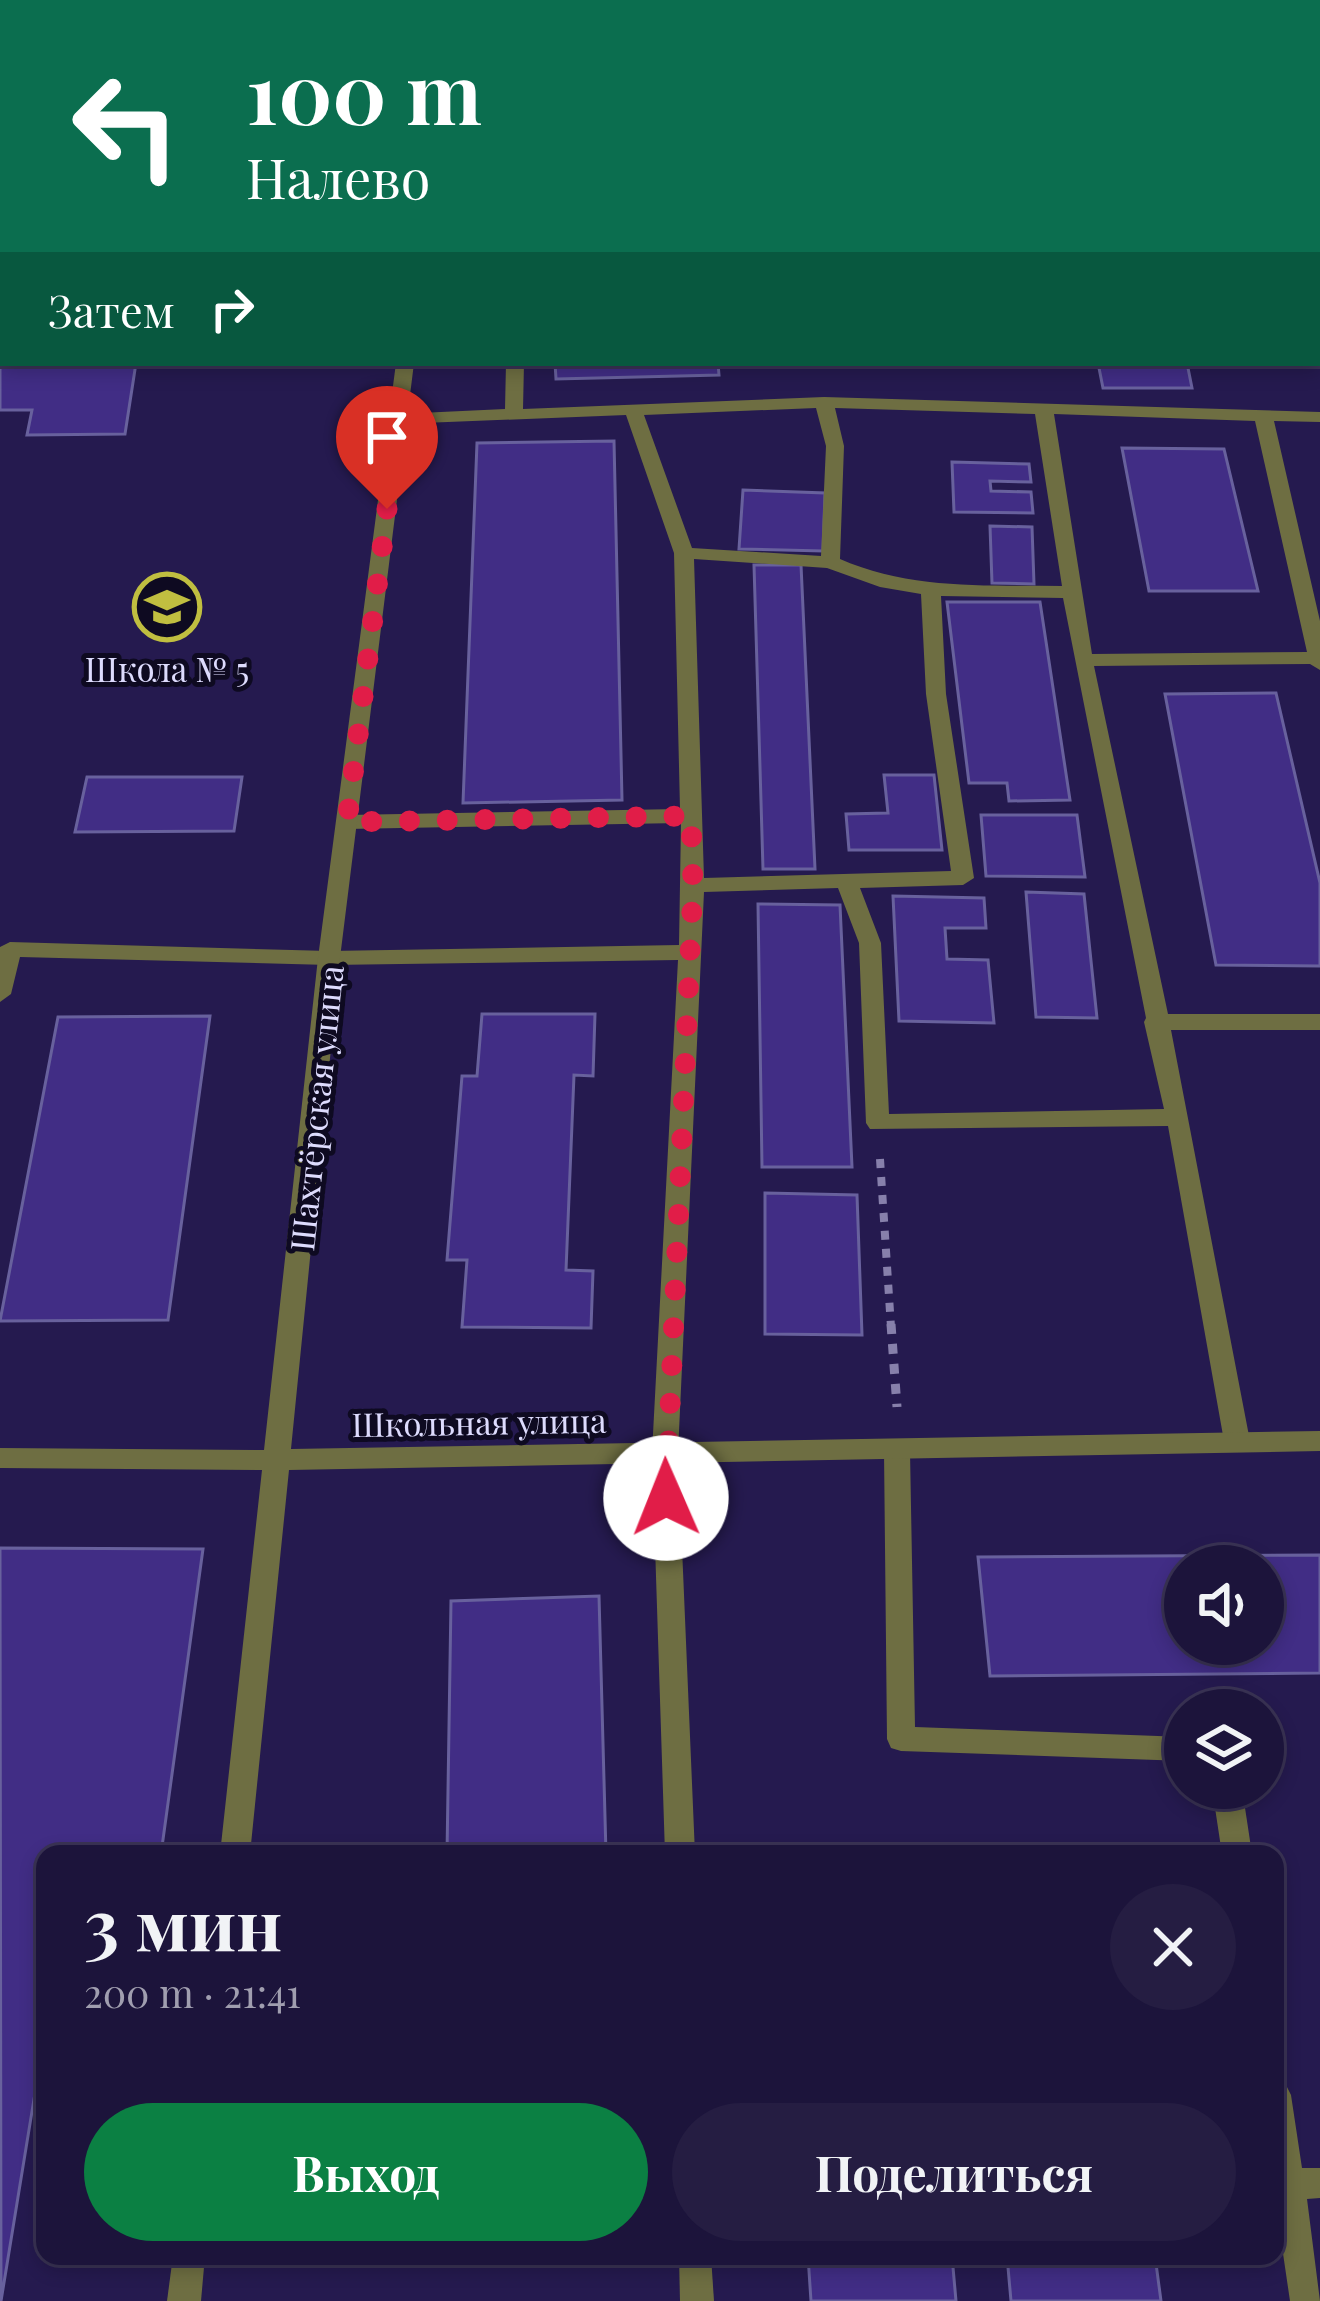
<!DOCTYPE html>
<html lang="ru">
<meta charset="utf-8">
<style>
:root{--surface:#1c143b;--page:#251d42;--text:#f1f3f6;--muted:#a09eaf;--line:#3a3355;--accent:#0b8043}
body{margin:0;font-family:"Playfair Display",serif;background:var(--page);color:var(--text);height:100vh;display:flex;flex-direction:column;font-size:45px;white-space:nowrap}
*{box-sizing:border-box;margin:0}
p{font-size:39px;color:var(--muted)}
.icon{flex:none;width:66px;height:66px;fill:none;stroke:currentColor;stroke-width:2;stroke-linecap:round;stroke-linejoin:round}
.map{position:relative;flex:1;overflow:hidden}
.sheet{position:absolute;left:36px;top:1845px;width:1248px;height:420px;display:flex;flex-direction:column;background:var(--surface);border-radius:24px;box-shadow:0 6px 18px #0003,0 0 0 3px var(--line)}
.sheet>*{flex:none}
.top-card{position:absolute;left:0px;top:0px;width:1320px;height:366px;box-shadow:0 6px 18px #0003,0 0 0 3px var(--line);background:#0b6e4f;color:#fff;overflow:hidden}
.fabs{position:absolute;left:1164px;top:1545px;display:grid;gap:24px}
.fabs a{display:grid;place-items:center;width:120px;height:120px;border-radius:50%;background:var(--surface);box-shadow:0 6px 18px #0003,0 0 0 3px var(--line);font-size:60px}
.pin{position:absolute;display:grid;place-items:center;width:102px;height:102px;color:#fff;margin:-123px -51px;border-radius:50% 50% 50% 0;rotate:-45deg;box-shadow:0 0 12px #0007}
.pin .icon{rotate:45deg}
.me{position:absolute;width:132px;margin:-66px;rotate:359deg;stroke-linejoin:round;filter:drop-shadow(0 0 9px #0008)}
.turn{display:flex;align-items:center;gap:42px;height:252px;padding:0 48px;font-size:54px}
.turn .icon{width:156px;height:156px;stroke-width:2.5}
.turn b{display:block;font-size:84px;line-height:102px}
.then{display:flex;align-items:center;height:114px;padding:0 48px;background:#0003;gap:24px;font-size:45px}
.round{display:grid;place-items:center;flex:none;width:126px;height:126px;border-radius:63px;background:var(--page)}
.overview{display:flex;align-items:center;justify-content:space-between;height:204px;padding:0 48px}
h1{font-size:72px;font-weight:700;line-height:90px}
.primary-button{display:flex;gap:24px;margin-top:auto;padding:24px 48px}
.primary-button a{flex:1;height:138px;border-radius:72px;background:var(--accent);color:#fff;font-size:48px;font-weight:700;line-height:138px;text-align:center}
.primary-button a+a{background:var(--page);color:var(--text)}
.map>svg:first-child{display:block}
.building{fill:#412d85;stroke:#68619d;stroke-width:3;fill-rule:evenodd}
.lines{fill:none;stroke-linecap:round;stroke-linejoin:round}
.path-far2{stroke:#8780ab;stroke-width:6;stroke-dasharray:6 6;stroke-linecap:butt}
.path-far1{stroke:#8780ab;stroke-width:8;stroke-dasharray:9 9;stroke-linecap:butt}
.path{stroke:#8780ab;stroke-width:9;stroke-dasharray:10 10;stroke-linecap:butt}
.lane{fill:#6e6e42;fill-rule:evenodd}
.street{fill:#6e6e42;fill-rule:evenodd}
.route{stroke:#e11d48;stroke-width:21;stroke-dasharray:0 37.8}
.labels{text-anchor:middle;dominant-baseline:central;stroke-width:10;stroke-linejoin:round;paint-order:stroke}
.poi-label{font-size:33px;fill:#dddbfd;stroke:#0e0a21}
.street-label{font-size:33px;fill:#dddbfd;stroke:#0e0a21}
</style>
<div class="map">
<svg width="1320" height="2301" viewBox="0 0 1320 2301">
<rect width="100%" height="100%" fill="#251a4f"/>
<!-- building -->
<g class="building">
<polygon points="0,353 3,363 136,363 125,434 27,435 32,410 0,410"/>
<polygon points="555,363 718,363 719,375 556,379"/>
<polygon points="1098,363 1187,363 1192,388 1103,388"/>
<polygon points="614,441 622,800 463,803 477,443"/>
<polygon points="1122,448 1224,449 1258,591 1149,591"/>
<polygon points="952,462 1029,464 1031,482 990,481 991,491 1031,492 1033,513 954,512"/>
<polygon points="743,490 825,493 823,551 739,549"/>
<polygon points="990,526 1032,527 1034,584 992,583"/>
<polygon points="754,565 801,565 815,869 763,869"/>
<polygon points="947,602 1040,602 1070,800 1009,801 1007,783 969,783"/>
<polygon points="1276,693 1320,883 1320,966 1216,965 1165,694"/>
<polygon points="884,775 934,775 942,850 849,850 846,814 888,813"/>
<polygon points="87,777 242,777 234,831 75,832"/>
<polygon points="981,815 1077,815 1085,877 986,876"/>
<polygon points="1026,892 1084,894 1097,1018 1036,1017"/>
<polygon points="893,896 984,898 986,928 945,928 947,959 988,960 994,1023 899,1021"/>
<polygon points="758,904 840,905 852,1167 762,1167"/>
<polygon points="482,1014 595,1014 593,1076 574,1075 566,1270 593,1271 591,1328 462,1327 467,1260 447,1260 462,1076 477,1076"/>
<polygon points="210,1016 168,1320 0,1321 58,1017"/>
<polygon points="765,1193 857,1195 862,1335 765,1334"/>
<polygon points="0,1548 203,1549 161,1854 45,1854 45,2032 1,2301"/>
<path d="M1320 1555V1673L990 1676 978 1557ZM1185 1566H1263V1644H1185Z"/>
<polygon points="599,1596 606,1854 447,1854 451,1601"/>
<polygon points="808,2256 952,2256 956,2301 811,2301"/>
<polygon points="1007,2256 1155,2256 1161,2301 1011,2301"/>
</g>
<g class="lines">
<!-- path-far2 -->
<polyline class="path-far2" points="1317,17 1320,25"/>
<!-- path-far1 -->
<polyline class="path-far1" points="880,1159 891,1327"/>
<!-- path -->
<polyline class="path" points="891,1324 897,1407"/>
<!-- lane -->
<g class="lane">
<path d="M506 363H524L523 409 824 397 1320 412V422L1274 421 1320 621V670L1310 664 1094 666 1168 1014H1320V1030H1171L1250 1441 1246 1448H1228L1224 1441 1168 1126 870 1129 866 1123 859 943 838 888 704 892 678 1453 695 1854H665L652 1453 678 960 329 965 20 957 11 994 0 1002V947L10 942 329 951 679 945 681 823 347 829 336 822 347 815 680 809 674 553 626 415 398 424 389 419 398 414 505 409ZM816 408 826 446 821 556 692 548 644 415ZM835 408 1035 414 1062 586C986 585 911 590 840 559L844 446ZM1054 414 1255 421 1307 652 1092 654ZM694 559 827 568 880 587 921 594 926 694 951 871 704 878ZM941 596 1063 598 1146 1018 1144 1022 1164 1109 889 1114 881 943 860 888 963 885 974 878 946 694Z"/>
<polygon points="897,1441 906,1444 910,1451 915,1727 1185,1737 1185,1761 901,1751 891,1748 887,1739 884,1451 888,1444"/>
<polygon points="1212,1788 1242,1788 1252,1854 1222,1854"/>
<polygon points="1275,2080 1286,2085 1291,2095 1302,2168 1320,2168 1320,2198 1307,2199 1320,2301 1290,2301 1275,2199"/>
<polygon points="679,2256 711,2256 714,2301 680,2301"/>
</g>
<!-- street -->
<g class="street">
<rect x="1317" y="229" width="3" height="10"/>
<rect x="0" y="252" width="3" height="10"/>
<polygon points="396,363 414,363 340,958 291,1449 1320,1431 1320,1451 289,1470 250,1854 220,1854 262,1470 0,1468 0,1448 264,1450 318,958"/>
<polygon points="173,2256 205,2256 201,2301 167,2301"/>
</g>
</g>
<g class="lines">
<!-- route -->
<polyline class="route" points="387,509 347,822 691,816 693,885 666,1498"/>
</g>
<!-- icons -->
<defs>
<symbol id="school-ring" viewBox="-11 -11 22 22"><circle r="9.5" fill="#0e0a21" stroke="#c0be40" stroke-width="1.5"/><path d="M0-5L7-2L0 1L-7-2ZM-4 1L0 2.5L4 1V4Q0 6-4 4Z" fill="#c0be40"/></symbol>
</defs>
<g fill-rule="evenodd">
<use href="#school-ring" x="129" y="569" width="76" height="76"/>
</g>
<g class="labels">
<!-- poi labels -->
<g class="poi-label">
<text x="167" y="668">Школа № 5</text>
</g>
<!-- street labels -->
<g class="street-label">
<text transform="translate(315 1108) rotate(-84)">Шахтёрская улица</text>
<text transform="translate(479 1421) rotate(-1)">Школьная улица</text>
</g>
</g>
</svg>
<div class="fabs">
<a><svg class="icon" aria-label="sound" viewBox="0 0 24 24"><path d="M4 9h4l5-4v14l-5-4H4zM17 9q2 3 0 6"/></svg></a>
<a><svg class="icon" aria-label="layers" viewBox="0 0 24 24"><path d="M12 4l9 5-9 5-9-5zM3 14l9 5 9-5"/></svg></a>
</div>
<div class="pin" style="left:387px;top:509px;background:#d93025"><svg class="icon" aria-label="arrive" viewBox="0 0 24 24"><path d="M6 21V4h12l-3 4 3 4H6"/></svg></div>
<svg class="me" style="left:666px;top:1498px" viewBox="-20 -20 40 40"><circle r="19" fill="#fff"/><path d="M0-13L10 11 0 6-10 11z" fill="#e11d48"/></svg>
<div class="top-card">
<div class="turn"><svg class="icon" aria-label="left" viewBox="0 0 24 24"><path d="M17 20v-9H6M10 6l-5 5 5 5"/></svg><div><b>100 m</b>Налево</div></div>
<div class="then">Затем<svg class="icon" aria-label="right" viewBox="0 0 24 24"><path d="M7 20v-9h11M14 6l5 5-5 5"/></svg></div>
</div>
<section class="sheet">
<div class="overview"><div><h1>3 мин</h1><p>200 m · 21:41</p></div><a class="round"><svg class="icon" aria-label="close" viewBox="0 0 24 24"><path d="M6 6l12 12M18 6L6 18"/></svg></a></div>
<div class="primary-button"><a>Выход</a><a>Поделиться</a></div>
</section>
</div>
